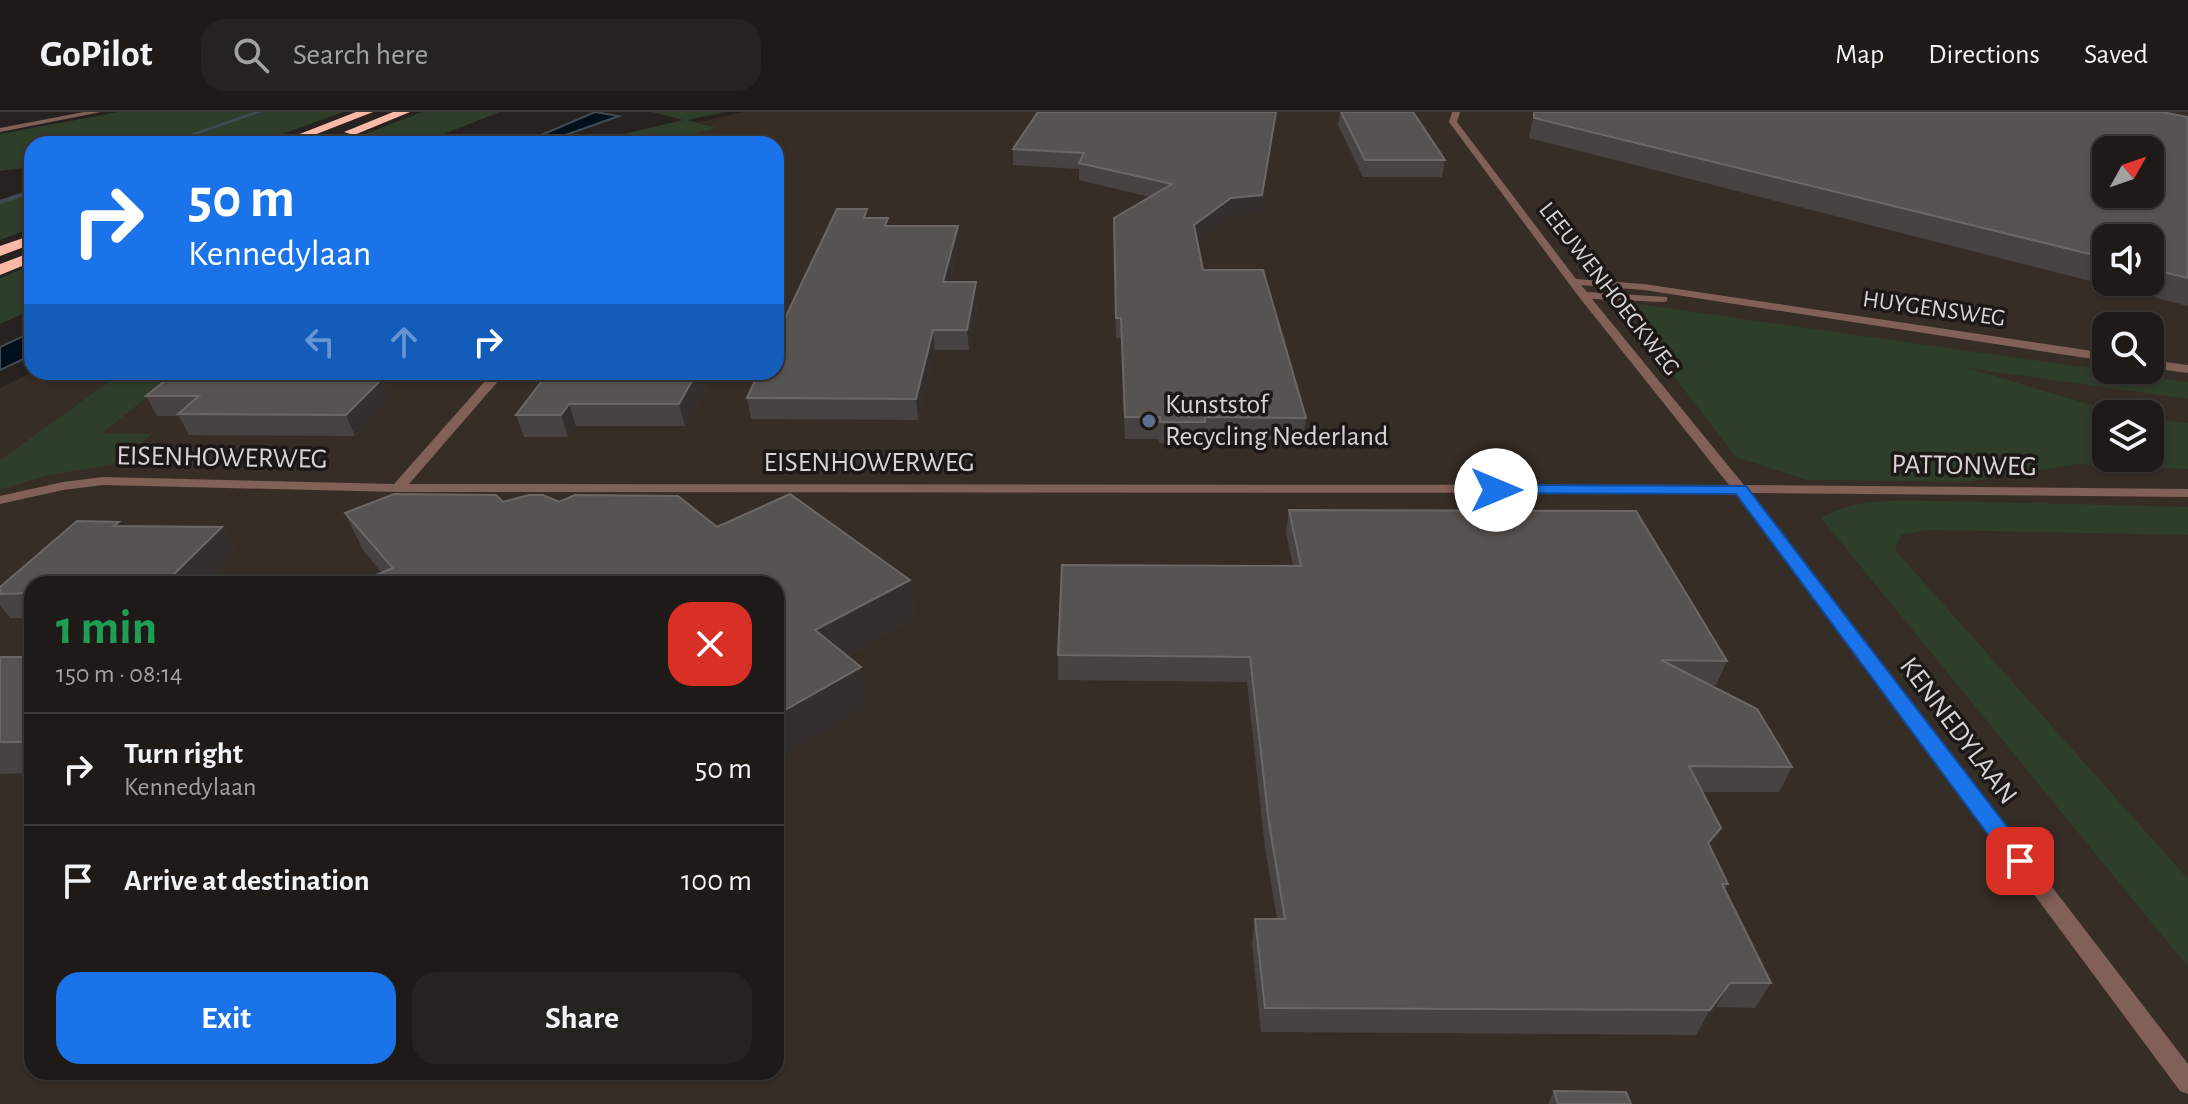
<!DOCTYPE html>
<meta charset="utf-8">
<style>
:root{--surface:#1d1a17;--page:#252320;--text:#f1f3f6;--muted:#a0a1a1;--line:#3b3836;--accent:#1a73e8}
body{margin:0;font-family:"Alegreya Sans",sans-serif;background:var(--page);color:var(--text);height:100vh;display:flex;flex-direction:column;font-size:30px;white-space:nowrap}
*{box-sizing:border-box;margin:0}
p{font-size:26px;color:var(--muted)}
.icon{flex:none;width:44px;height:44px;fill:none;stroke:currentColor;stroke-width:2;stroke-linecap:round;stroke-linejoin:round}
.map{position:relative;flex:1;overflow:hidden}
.panel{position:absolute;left:24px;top:464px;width:760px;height:504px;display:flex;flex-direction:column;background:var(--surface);border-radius:24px;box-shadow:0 2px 6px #0004,0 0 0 2px var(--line)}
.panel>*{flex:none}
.guide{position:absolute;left:24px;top:24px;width:760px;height:244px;border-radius:24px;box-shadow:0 2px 6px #0004,0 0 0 2px var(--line);background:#1a73e8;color:#fff;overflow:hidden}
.needle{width:52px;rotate:50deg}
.controls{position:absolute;left:2092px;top:24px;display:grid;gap:16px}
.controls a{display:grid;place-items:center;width:72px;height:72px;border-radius:16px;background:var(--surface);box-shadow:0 2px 6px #0004,0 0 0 2px var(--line);font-size:40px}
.pin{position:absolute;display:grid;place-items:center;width:68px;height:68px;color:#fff;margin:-34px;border-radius:16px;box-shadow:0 4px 12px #0006}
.me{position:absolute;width:88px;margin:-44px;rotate:90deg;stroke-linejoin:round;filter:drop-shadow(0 0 6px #0008)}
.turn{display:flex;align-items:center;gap:28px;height:168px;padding:0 32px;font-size:36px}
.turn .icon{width:104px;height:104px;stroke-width:2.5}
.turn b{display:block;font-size:56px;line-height:68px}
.lanes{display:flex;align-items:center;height:76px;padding:0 32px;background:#0003;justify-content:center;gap:40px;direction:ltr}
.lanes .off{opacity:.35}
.round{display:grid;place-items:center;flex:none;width:84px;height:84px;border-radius:24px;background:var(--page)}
.summary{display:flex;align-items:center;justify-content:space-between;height:136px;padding:0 32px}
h1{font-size:48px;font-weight:700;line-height:60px;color:#1e9e55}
.button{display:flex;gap:16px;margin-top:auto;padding:16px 32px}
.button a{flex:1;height:92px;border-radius:24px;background:var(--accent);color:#fff;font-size:32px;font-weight:700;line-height:92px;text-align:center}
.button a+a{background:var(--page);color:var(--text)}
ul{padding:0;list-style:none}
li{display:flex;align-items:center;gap:24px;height:112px;padding:0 32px;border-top:2px solid var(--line)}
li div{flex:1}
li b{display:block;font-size:30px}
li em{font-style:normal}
header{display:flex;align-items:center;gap:48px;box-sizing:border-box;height:112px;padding:0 40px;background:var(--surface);border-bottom:2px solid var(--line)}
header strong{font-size:38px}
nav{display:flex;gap:44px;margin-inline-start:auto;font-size:28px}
.search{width:560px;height:72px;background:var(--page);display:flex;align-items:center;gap:20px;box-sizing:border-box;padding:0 28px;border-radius:24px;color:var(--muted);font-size:30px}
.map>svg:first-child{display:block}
.built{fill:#372d27;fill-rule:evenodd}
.green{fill:#2f3d2b}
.water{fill:#00101c;stroke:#414b53;stroke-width:2}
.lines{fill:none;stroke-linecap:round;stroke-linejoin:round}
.stream{fill:#414b53;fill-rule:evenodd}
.minor{fill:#816057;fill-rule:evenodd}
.motorway{fill:#fbb9a7;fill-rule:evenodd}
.wall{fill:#484340;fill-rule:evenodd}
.shaded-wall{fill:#342f2c}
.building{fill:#575350;stroke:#6c6764;stroke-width:2;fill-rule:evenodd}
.route{fill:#1a73e8;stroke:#114b97;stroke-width:2}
.service-dot{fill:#5c6f8a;stroke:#1d1816;stroke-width:3}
.labels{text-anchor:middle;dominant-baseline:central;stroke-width:7;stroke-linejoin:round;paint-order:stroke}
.far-street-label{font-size:24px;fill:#d8d4d3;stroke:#1d1816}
.poi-label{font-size:28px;fill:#d8d4d3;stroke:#1d1816;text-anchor:start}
.street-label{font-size:28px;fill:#d8d4d3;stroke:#1d1816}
</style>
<header>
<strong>GoPilot</strong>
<div class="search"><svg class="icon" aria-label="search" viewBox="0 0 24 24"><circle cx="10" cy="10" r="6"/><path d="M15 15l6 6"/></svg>Search here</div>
<nav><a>Map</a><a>Directions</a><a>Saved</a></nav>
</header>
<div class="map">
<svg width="2188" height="992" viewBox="0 0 2188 992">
<rect width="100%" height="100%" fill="#27221f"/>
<!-- built -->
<path class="built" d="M743 0H2188V992H0V276L33 260H776V32H607ZM2106 38H2150V82H2106ZM2106 126H2150V170H2106ZM2106 214H2150V258H2106ZM2106 302H2150V346H2106ZM32 472H776V960H32Z"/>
<!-- green -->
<g class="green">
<polygon points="119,0 343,0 255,32 32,32 32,55 0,59 0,22"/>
<polygon points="422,0 500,0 418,32 339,32"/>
<polygon points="652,0 727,0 687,8 717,16 651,32 581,32 683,8"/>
<polygon points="32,78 32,116 0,128 0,89"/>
<polygon points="32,153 32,198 0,212 0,166"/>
<polygon points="1631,191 2188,270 2188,287 1968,256 2121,302 2106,302 2106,346 2150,346 2150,306 2188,311 2188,357 2078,352 1966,370 1807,368 1736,345 1648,231"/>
<polygon points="123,260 179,260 102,321 152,322 116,352 48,363 0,378 0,348"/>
<path d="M1948 389 2188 395V423L1928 418 1901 423 1895 438 2188 767V855L1821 406C1859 384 1905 389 1948 389Z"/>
</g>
<!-- water -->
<g class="water">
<polygon points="595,0 619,4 543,31 525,30"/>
<polygon points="32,220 32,243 0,258 0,235"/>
</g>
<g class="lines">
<!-- stream -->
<g class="stream">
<polygon points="254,0 262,0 170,32 161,32"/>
<polygon points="32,77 32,81 0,92 0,88"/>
</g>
<!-- minor -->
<g class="minor">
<polygon points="84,0 101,0 0,20 0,16"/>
<polygon points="1452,0 1460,0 1457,10 1576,167 1644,172 2106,241 2106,249 1644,178 1581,173 1587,180 1667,185 1667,189 1663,190 1592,187 1744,373 2188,377 2188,385 1750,381 2188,952 2188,982 2180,979 1736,381 398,380 103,373 63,378 0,392 0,384 63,370 103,365 394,372 493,260 506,260 409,372 1729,373 1579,185 1449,10"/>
<polygon points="2150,248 2188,253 2188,261 2150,256"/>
</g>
<!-- motorway -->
<g class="motorway">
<polygon points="356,0 373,0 291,32 274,32"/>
<polygon points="393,0 410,0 354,23 344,20"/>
<polygon points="32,123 32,132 0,144 0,134"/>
<polygon points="32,140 32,150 0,163 0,152"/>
</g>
</g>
<!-- wall -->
<g class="wall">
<polygon points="1037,0 1278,0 1261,100 1230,104 1197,128 1203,158 1306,306 1303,328 1204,327 1204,331 1159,331 1159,327 1125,327 1121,226 1116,226 1114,106 1150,85 1079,68 1079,57 1013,53 1013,37"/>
<polygon points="1340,0 1413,0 1445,48 1442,65 1363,65 1338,13"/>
<path d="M1534 0 2188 5V194L1529 26ZM2106 126H2150V170H2106Z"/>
<polygon points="868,106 889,114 959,132 950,170 978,190 969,238 935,238 918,308 751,307 747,286"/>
<polygon points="386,260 379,267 390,287 355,324 189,323 179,304 157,304 146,284"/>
<polygon points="714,260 685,314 576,314 568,325 524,325 516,303"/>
<polygon points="503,390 559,390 717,415 910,468 915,506 847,544 868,594 382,461 363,438 345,401"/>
<polygon points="1289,398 1727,549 1716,573 1710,573 1792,655 1779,680 1702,680 1721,716 1711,736 1728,772 1725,778 1771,871 1755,896 1716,895 1696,923 1261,920 1252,832 1255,807 1277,807 1265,736 1247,570 1058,568 1058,543 1293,454 1286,421"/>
<polygon points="122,414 222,415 235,438 202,472 32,472 32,506 10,506 0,493 0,475"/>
<polygon points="0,545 32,545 32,661 0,662"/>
<polygon points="1554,979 1631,992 1548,992"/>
</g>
<!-- shaded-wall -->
<g class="shaded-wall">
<polygon points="1276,0 1278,0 1261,100 1230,104 1193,132 1194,113"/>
<polygon points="779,114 782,132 776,143 776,119"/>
<polygon points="958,114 959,132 945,190 943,170"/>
<polygon points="976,170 978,190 969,238 967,218"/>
<polygon points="933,218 935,238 918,308 916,287"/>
<polygon points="356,260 386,260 358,287 349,267"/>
<polygon points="697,260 714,260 685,314 679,292"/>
<polygon points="382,267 390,287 355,324 346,303"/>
<polygon points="569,292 576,314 568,325 561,303"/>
<polygon points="222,415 235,438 202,472 171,472 168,468"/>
<polygon points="910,468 915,506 823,557 815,518"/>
<polygon points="861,555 868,594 776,648 776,603"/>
<polygon points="1721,716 1708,741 1708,731"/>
<polygon points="1730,871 1716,895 1696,923 1710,898"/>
</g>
<!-- building -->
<g class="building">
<polygon points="1038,0 1276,0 1262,83 1231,86 1194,113 1203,158 1263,158 1306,306 1205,305 1205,310 1160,310 1160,305 1125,305 1121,206 1116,206 1114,106 1172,72 1079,51 1084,41 1013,37"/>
<polygon points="1341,0 1413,0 1445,48 1365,48"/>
<path d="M1534 0H2162L2188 5V166L2150 157V126H2106V146L1534 6ZM2106 38H2150V82H2106Z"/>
<polygon points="837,97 867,97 864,106 888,106 885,114 958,114 943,170 976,170 967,218 933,218 916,287 747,286 759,260 776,260 776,225"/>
<polygon points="176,260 356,260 349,267 382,267 346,303 178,302 199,284 146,284"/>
<polygon points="549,260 697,260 679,292 569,292 561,303 516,303"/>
<polygon points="394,382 496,383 503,390 529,383 543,383 559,390 575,383 678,384 717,415 790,382 910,468 815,518 861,555 776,603 776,472 358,472 357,471 393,456 345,401"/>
<polygon points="1289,398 1636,399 1727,549 1661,548 1757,597 1792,655 1689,654 1721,716 1708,731 1728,772 1722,772 1771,871 1730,871 1710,898 1265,896 1255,807 1285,807 1269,711 1250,545 1058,543 1062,453 1301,454"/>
<polygon points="77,409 119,410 114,414 222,415 168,468 99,468 95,472 32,472 32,481 0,482 0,475"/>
<polygon points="0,545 32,545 32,625 28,630 0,630"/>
<polygon points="1554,979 1626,980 1631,992 1558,992"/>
</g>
<!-- route -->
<polygon class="route" points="1496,373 1746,374 2028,742 2032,749 2028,755 2020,758 2012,755 1736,382 1490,381 1488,378"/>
<!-- markers -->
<circle class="service-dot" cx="1149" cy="309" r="8"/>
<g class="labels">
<!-- far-street labels -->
<g class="far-street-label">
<text transform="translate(1609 177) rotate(52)">LEEUWENHOECKWEG</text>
<text transform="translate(1934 197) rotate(8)">HUYGENSWEG</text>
</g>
<!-- poi labels -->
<g class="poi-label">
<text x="1165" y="293">Kunststof<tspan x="1165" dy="32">Recycling Nederland</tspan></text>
</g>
<!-- street labels -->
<g class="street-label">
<text transform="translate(222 346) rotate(1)">EISENHOWERWEG</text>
<text x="869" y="351">EISENHOWERWEG</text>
<text transform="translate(1964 354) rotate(1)">PATTONWEG</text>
<text transform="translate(1958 619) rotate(53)">KENNEDYLAAN</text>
</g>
</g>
</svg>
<div class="controls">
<a><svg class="needle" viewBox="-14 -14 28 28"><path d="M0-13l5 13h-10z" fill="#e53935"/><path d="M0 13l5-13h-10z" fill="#a0a1a1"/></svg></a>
<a><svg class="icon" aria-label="sound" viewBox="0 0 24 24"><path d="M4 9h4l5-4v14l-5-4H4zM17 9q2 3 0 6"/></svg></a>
<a><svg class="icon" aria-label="search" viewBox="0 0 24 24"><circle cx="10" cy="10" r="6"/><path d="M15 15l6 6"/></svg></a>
<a><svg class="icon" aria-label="layers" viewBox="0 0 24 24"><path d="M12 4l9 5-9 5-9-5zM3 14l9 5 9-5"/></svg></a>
</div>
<div class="pin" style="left:2020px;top:749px;background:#d93025"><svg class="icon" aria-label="arrive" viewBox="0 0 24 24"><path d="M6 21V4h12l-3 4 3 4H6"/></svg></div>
<svg class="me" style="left:1496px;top:378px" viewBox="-20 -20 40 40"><circle r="19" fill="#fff"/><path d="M0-13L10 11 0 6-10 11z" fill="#1a73e8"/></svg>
<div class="guide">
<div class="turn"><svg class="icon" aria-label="right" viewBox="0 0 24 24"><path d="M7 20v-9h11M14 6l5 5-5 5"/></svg><div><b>50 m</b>Kennedylaan</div></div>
<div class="lanes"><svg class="icon off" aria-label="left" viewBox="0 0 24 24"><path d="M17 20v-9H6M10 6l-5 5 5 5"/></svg><svg class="icon off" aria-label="ahead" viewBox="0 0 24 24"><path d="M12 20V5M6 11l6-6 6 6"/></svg><svg class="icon" aria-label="right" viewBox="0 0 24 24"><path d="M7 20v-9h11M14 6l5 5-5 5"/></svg></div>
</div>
<section class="panel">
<div class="summary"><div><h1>1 min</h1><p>150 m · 08:14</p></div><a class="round" style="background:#d93025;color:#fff"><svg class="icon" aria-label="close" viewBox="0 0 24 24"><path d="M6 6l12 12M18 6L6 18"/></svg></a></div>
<ul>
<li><svg class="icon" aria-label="right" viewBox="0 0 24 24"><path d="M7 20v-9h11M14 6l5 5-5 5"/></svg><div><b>Turn right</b><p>Kennedylaan</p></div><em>50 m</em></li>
<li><svg class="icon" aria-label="arrive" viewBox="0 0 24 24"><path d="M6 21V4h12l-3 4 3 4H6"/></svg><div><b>Arrive at destination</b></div><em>100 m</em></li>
</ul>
<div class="button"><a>Exit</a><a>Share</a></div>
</section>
</div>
